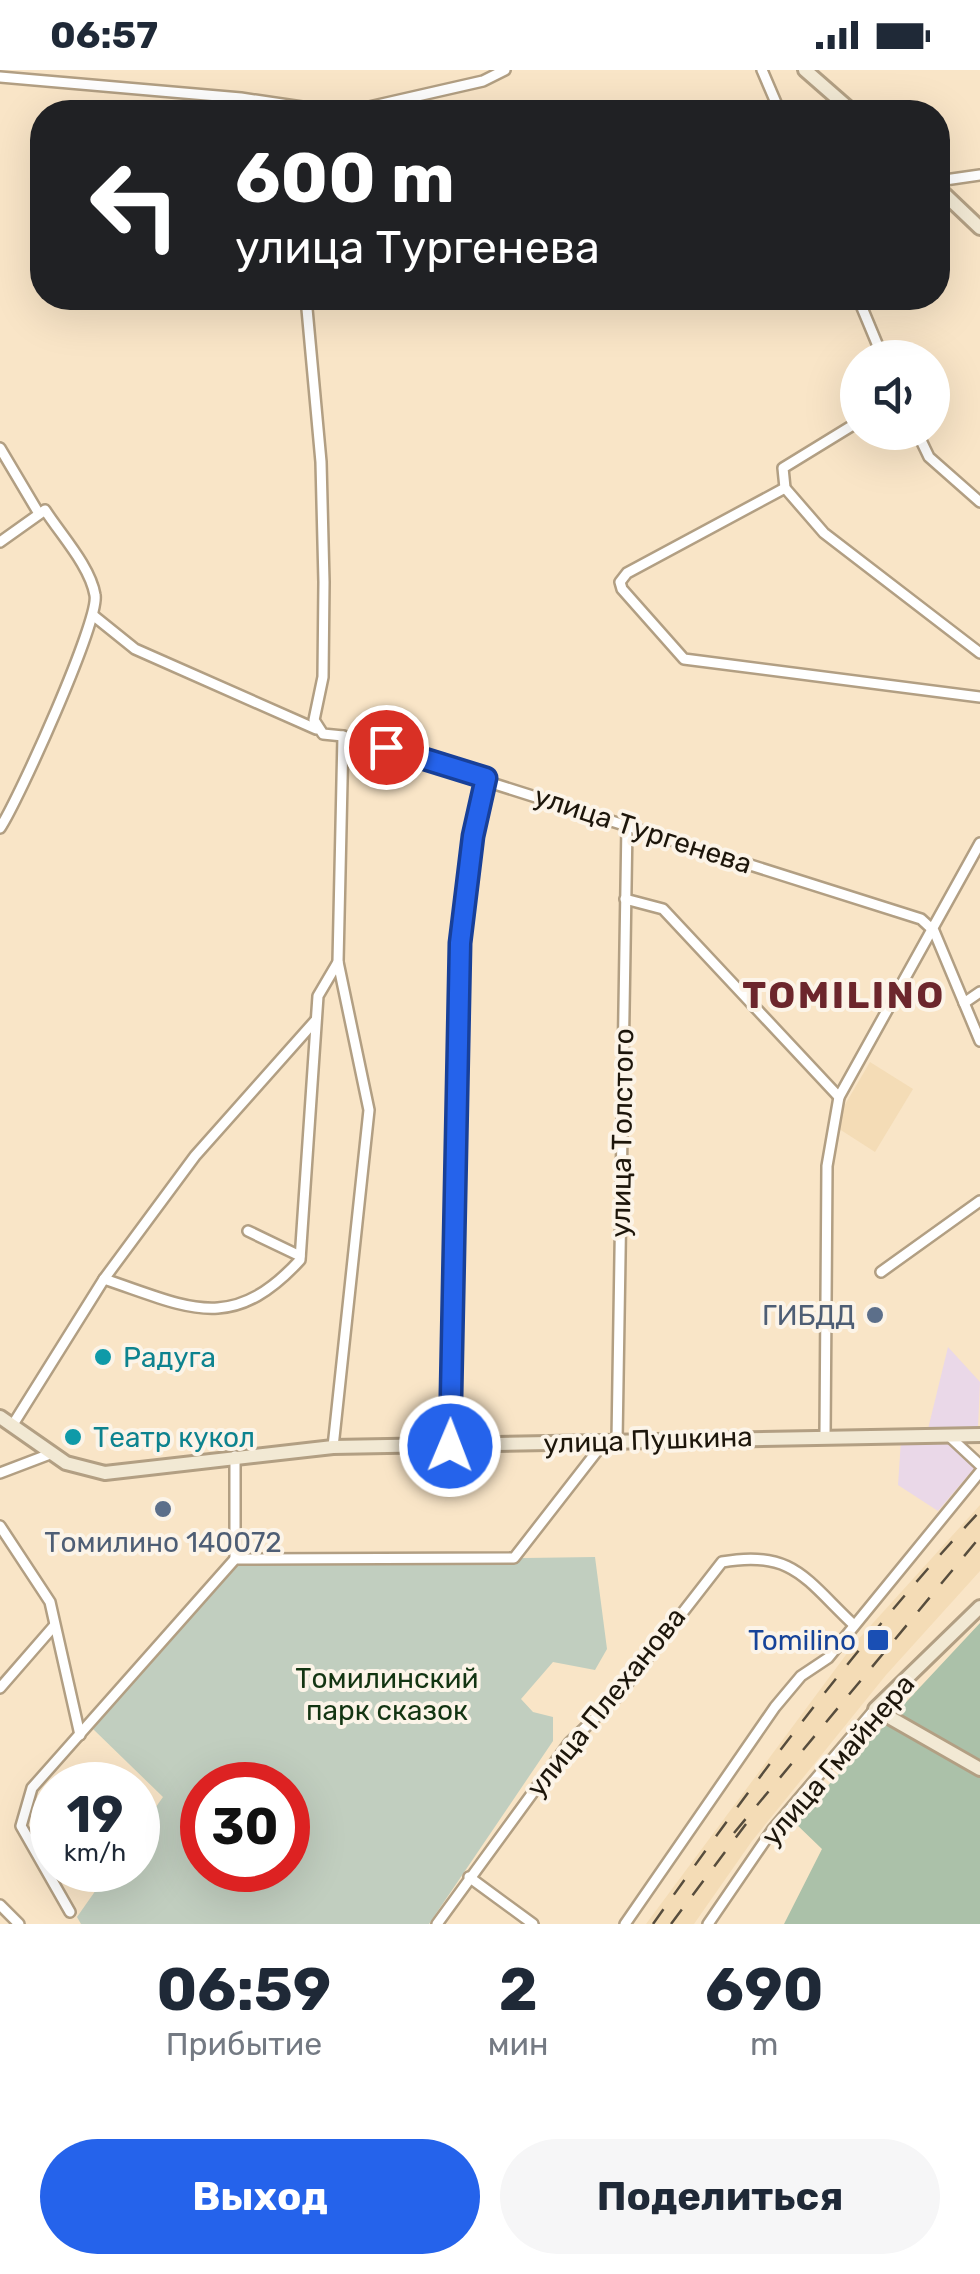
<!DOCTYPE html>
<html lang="ru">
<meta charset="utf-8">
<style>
:root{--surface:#fff;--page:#f6f6f7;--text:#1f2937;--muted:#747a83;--accent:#2563eb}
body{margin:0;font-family:Rubik,sans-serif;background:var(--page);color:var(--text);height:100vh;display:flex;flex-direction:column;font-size:38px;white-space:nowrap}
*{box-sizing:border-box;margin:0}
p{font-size:32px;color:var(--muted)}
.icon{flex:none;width:55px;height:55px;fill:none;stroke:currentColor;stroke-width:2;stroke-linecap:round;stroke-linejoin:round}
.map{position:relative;height:1854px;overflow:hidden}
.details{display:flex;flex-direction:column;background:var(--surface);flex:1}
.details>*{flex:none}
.hud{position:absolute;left:30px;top:30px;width:920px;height:210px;border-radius:40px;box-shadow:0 10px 40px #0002;background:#202124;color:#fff;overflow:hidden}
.tools{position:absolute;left:840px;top:270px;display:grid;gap:20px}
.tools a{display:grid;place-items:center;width:110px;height:110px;border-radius:50%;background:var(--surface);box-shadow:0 10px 40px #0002;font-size:50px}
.speed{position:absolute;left:30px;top:1692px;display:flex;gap:20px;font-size:50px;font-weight:700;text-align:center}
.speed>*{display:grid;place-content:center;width:130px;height:130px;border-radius:50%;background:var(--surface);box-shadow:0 10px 40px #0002;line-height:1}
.speed small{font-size:25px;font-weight:400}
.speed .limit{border:15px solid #d22;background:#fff;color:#111}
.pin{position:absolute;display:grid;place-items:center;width:85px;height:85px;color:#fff;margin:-42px;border:5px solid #fff;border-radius:50%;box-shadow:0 2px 10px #0007}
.me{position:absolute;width:110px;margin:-55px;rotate:1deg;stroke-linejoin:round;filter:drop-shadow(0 0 8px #0008)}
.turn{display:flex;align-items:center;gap:35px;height:210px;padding:0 40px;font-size:45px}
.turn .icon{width:130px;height:130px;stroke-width:2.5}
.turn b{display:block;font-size:70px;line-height:85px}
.eta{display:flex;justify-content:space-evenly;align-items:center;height:170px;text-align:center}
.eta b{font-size:60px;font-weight:700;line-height:70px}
.action{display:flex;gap:20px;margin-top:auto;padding:20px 40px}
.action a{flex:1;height:115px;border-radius:60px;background:var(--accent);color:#fff;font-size:40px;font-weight:700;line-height:115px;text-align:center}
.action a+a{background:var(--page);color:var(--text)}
.status{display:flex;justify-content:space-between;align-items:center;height:70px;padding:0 50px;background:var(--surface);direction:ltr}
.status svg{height:28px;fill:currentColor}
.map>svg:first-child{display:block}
.commercial{fill:#ead8e8}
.built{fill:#f4dcb6}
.green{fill:#c1cebf;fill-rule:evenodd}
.forest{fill:#abc1a9}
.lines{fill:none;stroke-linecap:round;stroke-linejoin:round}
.street-casing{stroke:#b29f83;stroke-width:14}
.secondary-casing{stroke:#b29f83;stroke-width:18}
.street{stroke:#fff;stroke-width:9}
.secondary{stroke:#f2e9d4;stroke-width:12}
.rail{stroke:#574d3d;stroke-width:2.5;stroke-dasharray:18 18;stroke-linecap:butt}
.route-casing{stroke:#184099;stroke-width:25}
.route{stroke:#2563eb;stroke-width:18}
.service-dot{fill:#5c6f8a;stroke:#fcf4e8;stroke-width:4}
.culture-dot{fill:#0f9aa8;stroke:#fcf4e8;stroke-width:4}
.transit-dot{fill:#1a4fb4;stroke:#fcf4e8;stroke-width:4}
.labels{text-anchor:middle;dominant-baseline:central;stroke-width:8;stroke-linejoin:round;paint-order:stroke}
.street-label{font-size:28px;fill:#1d160b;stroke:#fcf4e8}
.service-label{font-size:28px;fill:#4e5e75;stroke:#fcf4e8;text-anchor:end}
.culture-label{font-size:28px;fill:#0d838f;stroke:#fcf4e8;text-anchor:start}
.transit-label{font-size:28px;fill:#164399;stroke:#fcf4e8;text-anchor:end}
.park-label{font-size:28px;fill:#133512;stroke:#fcf4e8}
.district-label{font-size:38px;font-weight:bold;letter-spacing:2.5px;fill:#6c262c;stroke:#fcf4e8}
</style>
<div class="status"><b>06:57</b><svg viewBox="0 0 49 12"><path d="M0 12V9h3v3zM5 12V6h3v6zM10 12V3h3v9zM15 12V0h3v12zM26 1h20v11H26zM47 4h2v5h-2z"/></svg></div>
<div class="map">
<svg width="980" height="1854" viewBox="0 0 980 1854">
<rect width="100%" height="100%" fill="#f9e5c7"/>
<!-- commercial -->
<g class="commercial">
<polygon points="948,1277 980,1312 978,1357 928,1359"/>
<polygon points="901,1370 946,1370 977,1395 938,1441 898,1415"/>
</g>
<!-- built -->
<g class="built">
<polygon points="870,992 913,1019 875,1082 833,1055"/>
<polygon points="980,1435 980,1501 886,1605 752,1771 694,1854 646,1854 854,1574"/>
</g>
<!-- green -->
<path class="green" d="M595 1487 607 1579 595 1600 553 1592 521 1629 533 1642 553 1647V1671L429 1854H81L77 1847 110 1800H138V1762L163 1727 93 1659 240 1492ZM202 1715H288V1800H202Z"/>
<!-- forest -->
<polygon class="forest" points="980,1553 980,1854 784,1854 822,1779 794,1752"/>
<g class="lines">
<defs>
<g id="street">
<polyline points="762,0 780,42"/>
<polyline points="0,7 241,28 336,42"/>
<polyline points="347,42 483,11 505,0"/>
<polyline points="938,111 980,105"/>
<polyline points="306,228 321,392 324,512 323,607 314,650 323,664 343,666"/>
<polyline points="858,228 883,288"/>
<polyline points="858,352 783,398 785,418 824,463 980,583"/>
<polyline points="917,362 929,387 980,432"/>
<polyline points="0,378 38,442"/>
<polyline points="785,418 627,503 620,512 622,519 684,589 980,627"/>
<path d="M0 472 45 440C61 465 90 496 95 525 100 550 18 731 0 758"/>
<polyline points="94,546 135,579 316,659"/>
<polyline points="625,829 663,839 839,1027"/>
<polyline points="964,933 980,922"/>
<polyline points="248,1161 300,1186"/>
<polyline points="881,1202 980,1131"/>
<path d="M104 1209C188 1237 231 1265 300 1190L318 926 338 892 343 666 921 849 934 861 980 971"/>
<polyline points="12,1356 104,1209 195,1086 315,951"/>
<polyline points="825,1366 827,1096 839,1027 980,773"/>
<polyline points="950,1367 980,1395"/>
<polyline points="617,1371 627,754"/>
<polyline points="450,1376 460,873 473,766 486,708"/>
<polyline points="333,1377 369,1040 338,892"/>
<polyline points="235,1386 235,1489"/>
<polyline points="0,1403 50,1384"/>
<polyline points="0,1456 50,1532 80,1665"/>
<polyline points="0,1618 54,1556"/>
<polyline points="469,1807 533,1854"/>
<polyline points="0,1835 19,1854"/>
<polyline points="70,1842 21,1756 32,1718 235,1489 514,1488 605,1371"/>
<path d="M437 1854 569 1673 617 1627 722 1492C793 1479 806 1510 854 1555"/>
<polyline points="625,1854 775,1637 801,1606 828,1588 980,1402"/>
<polyline points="708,1854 773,1759 875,1639"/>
</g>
<g id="secondary">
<polyline points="805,0 853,42"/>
<polyline points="938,118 980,158"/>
<polyline points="0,1347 66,1393 105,1403 333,1377 980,1365"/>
<polyline points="980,1537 875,1639 980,1699"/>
</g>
</defs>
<!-- street casing -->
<use href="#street" class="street-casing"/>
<!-- secondary casing -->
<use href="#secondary" class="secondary-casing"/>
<!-- street -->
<use href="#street" class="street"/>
<!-- secondary -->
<use href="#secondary" class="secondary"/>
<!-- rail -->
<g class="rail">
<polyline points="734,1763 980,1467"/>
<path d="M653 1854C755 1710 860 1570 980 1441"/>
<polyline points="671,1854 746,1754"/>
</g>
</g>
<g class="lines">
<defs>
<polyline id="route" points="386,677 486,708 473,766 460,873 450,1376"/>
</defs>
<!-- route casing -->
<use href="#route" class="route-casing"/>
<!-- route -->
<use href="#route" class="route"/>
</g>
<!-- markers -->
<g class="service-dot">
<circle cx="875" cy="1245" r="10"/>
<circle cx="163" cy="1439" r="10"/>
</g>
<g class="culture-dot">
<circle cx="103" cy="1287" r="10"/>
<circle cx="73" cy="1367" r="10"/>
</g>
<rect class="transit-dot" x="866" y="1558" width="24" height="24" rx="5"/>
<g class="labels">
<!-- street labels -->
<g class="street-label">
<text transform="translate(643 760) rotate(18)">улица Тургенева</text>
<text transform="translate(622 1063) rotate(-89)">улица Толстого</text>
<text transform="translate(648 1370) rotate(-2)">улица Пушкина</text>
<text transform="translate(606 1632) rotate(-51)">улица Плеханова</text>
<text transform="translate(838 1690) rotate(-49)">улица Гмайнера</text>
</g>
<!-- service labels -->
<g class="service-label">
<text x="855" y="1245">ГИБДД</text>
<text x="163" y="1472" text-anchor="middle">Томилино 140072</text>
</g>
<!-- culture labels -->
<g class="culture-label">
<text x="123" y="1287">Радуга</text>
<text x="93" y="1367">Театр кукол</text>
</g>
<!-- transit labels -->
<g class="transit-label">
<text x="856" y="1570">Tomilino</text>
</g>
<!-- park labels -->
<g class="park-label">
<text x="387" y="1608">Томилинский<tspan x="387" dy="32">парк сказок</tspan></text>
</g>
<!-- district labels -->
<g class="district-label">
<text x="844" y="925">TOMILINO</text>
</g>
</g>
</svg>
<div class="tools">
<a><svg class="icon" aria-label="sound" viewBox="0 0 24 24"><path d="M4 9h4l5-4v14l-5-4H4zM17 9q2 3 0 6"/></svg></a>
</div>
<div class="speed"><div>19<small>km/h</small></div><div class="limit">30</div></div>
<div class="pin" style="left:386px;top:677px;background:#d93025"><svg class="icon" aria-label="arrive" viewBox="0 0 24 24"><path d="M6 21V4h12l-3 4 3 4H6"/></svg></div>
<svg class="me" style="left:450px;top:1376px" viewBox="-20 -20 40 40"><circle r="17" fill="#2563eb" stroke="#fff" stroke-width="3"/><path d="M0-11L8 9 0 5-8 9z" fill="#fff"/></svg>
<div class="hud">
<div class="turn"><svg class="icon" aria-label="left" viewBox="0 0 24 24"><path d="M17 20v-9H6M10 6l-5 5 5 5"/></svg><div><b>600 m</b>улица Тургенева</div></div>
</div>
</div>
<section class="details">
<div class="eta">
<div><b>06:59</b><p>Прибытие</p></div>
<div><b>2</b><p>мин</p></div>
<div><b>690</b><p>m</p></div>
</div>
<div class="action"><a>Выход</a><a>Поделиться</a></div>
</section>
